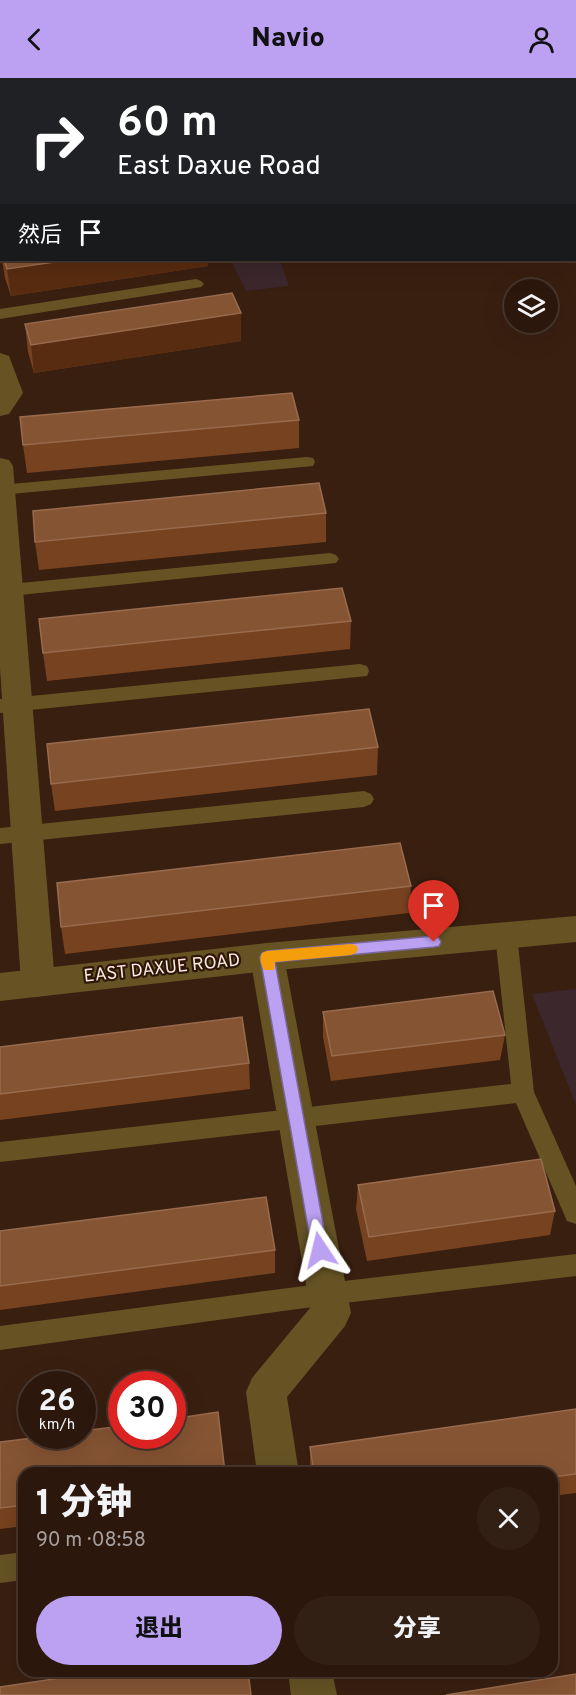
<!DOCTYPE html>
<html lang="zh">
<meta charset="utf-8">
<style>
:root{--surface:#2b170c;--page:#332015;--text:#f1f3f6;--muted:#a69f9d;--line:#47362d;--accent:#bca0f2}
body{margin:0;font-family:Overpass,"Noto Sans SC",sans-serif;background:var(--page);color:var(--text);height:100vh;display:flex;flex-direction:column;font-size:22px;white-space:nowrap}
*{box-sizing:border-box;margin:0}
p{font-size:20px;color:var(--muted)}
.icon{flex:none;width:33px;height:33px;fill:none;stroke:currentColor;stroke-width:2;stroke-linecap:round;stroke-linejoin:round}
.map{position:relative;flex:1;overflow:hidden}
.side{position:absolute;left:18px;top:1389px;width:540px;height:210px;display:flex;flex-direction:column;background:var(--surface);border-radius:18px;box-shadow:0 6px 24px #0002,0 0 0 2px var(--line)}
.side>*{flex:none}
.guide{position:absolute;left:0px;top:0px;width:576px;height:183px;box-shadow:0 6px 24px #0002,0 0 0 2px var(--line);background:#202124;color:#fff;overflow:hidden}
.fabs{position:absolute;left:504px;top:201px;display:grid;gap:12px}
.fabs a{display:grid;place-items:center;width:54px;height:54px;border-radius:50%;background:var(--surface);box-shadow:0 6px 24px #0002,0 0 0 2px var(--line);font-size:30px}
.speed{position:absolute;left:18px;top:1293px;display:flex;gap:12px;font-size:30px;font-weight:700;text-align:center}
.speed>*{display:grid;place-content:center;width:78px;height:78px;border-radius:50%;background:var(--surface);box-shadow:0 6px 24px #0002,0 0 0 2px var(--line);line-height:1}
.speed small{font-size:15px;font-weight:400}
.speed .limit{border:9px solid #d22;background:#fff;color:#111}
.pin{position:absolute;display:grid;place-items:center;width:51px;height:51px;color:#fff;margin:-62px -26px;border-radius:50% 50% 50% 0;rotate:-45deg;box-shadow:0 0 6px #0007}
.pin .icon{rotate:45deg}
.me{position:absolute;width:66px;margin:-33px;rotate:350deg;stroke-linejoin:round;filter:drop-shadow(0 0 4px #0008)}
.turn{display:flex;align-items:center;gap:21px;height:126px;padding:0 18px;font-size:27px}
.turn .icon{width:78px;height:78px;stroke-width:2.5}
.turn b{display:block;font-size:42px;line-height:51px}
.then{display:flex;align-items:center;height:57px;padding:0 18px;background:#0003;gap:12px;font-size:22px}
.round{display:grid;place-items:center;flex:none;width:63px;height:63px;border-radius:32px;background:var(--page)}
.summary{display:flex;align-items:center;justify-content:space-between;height:102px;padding:0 18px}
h1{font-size:36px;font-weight:800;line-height:45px}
.cta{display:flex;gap:12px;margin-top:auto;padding:12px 18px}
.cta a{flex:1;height:69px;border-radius:36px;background:var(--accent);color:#111;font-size:24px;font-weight:800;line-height:69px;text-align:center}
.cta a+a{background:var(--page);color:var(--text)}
header{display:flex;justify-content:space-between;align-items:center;height:78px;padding:0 18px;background:var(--accent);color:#111;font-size:27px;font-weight:800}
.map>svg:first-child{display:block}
.commercial{fill:#3b272c}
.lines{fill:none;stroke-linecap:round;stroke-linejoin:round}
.service{fill:#655324;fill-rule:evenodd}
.minor{fill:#655324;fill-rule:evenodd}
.tertiary{fill:#655324;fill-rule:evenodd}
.wall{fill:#77421f}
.shaded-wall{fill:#582c10}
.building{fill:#855433;stroke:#986b4e;stroke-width:1.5}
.route{fill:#bca0f2;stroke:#7a689d;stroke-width:1.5}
.slow{fill:#f59e0b}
.labels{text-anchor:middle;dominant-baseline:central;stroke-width:4.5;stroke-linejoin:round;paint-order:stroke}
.street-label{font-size:18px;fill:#fceae0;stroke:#2e1507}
</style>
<header><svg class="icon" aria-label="back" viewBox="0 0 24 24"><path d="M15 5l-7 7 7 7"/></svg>Navio<svg class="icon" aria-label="person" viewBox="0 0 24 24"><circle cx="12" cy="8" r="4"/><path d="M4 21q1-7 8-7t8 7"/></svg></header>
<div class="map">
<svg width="576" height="1617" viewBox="0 0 576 1617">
<rect width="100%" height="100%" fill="#391f10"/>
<!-- commercial -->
<g class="commercial">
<polygon points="146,0 576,0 574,2"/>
<polygon points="231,182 280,182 289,208 246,213"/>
<polygon points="576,911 576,1027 532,916"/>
</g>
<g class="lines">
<!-- service -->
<g class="service">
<rect x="0" y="20" width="2" height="8"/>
<rect x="0" y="83" width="2" height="8"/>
<rect x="0" y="155" width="2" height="8"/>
<polygon points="196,201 201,203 204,206 201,209 0,241 0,231"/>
<polygon points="307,379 313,380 315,384 313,388 0,417 0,407"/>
<polygon points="330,475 336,477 339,481 336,485 0,519 0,507"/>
<polygon points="360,586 367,588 369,593 367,598 0,635 0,621"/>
<polygon points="364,713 371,716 374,721 371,726 364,729 0,766 0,750"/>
<polygon points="506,848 514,851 517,857 534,1014 576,1108 576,1146 567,1143 516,1025 0,1084 0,1064 511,1006 495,857 498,851"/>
<polygon points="576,1176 576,1198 327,1227 0,1272 0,1248 327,1205"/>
<polygon points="24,1474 24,1502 0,1505 0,1477"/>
</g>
<!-- minor -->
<g class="minor">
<polygon points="0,275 9,278 23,315 9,336 0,338"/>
<polygon points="0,380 9,382 13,388 55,905 50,915 38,919 26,915 21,905 0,590"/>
<polygon points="267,865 279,869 284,879 351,1235 345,1248 287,1319 299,1395 257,1395 246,1314 252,1300 310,1230 250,879 255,869"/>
<polygon points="288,1593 332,1593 337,1617 291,1617"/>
</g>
<!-- tertiary -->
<polygon class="tertiary" points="576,838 576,864 267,893 0,923 0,895 267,865"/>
</g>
<!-- wall -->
<g class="wall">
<polygon points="444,0 576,0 576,67 574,67 574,2 444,2"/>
<polygon points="2,182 208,182 208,188 11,218 5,200"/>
<polygon points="241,235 241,263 34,295 28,274 25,246"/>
<polygon points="299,342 299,370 27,395 23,367"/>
<polygon points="326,435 326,464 39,492 35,464"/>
<polygon points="351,543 350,571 47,603 43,575"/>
<polygon points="378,669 377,697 55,733 51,706"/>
<polygon points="411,808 409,835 65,876 61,849"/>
<polygon points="323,934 505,957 500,982 331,1003 323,959"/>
<polygon points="0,969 249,985 250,1011 0,1042"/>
<polygon points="358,1107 555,1133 550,1157 367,1183 356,1131"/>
<polygon points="0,1153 275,1172 275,1195 0,1232"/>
<polygon points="576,1331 576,1415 552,1418 552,1395 310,1395 310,1369"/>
<polygon points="0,1364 24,1395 24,1448 0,1451"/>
</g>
<!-- shaded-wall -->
<g class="shaded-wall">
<polygon points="0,0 120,0 108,2 2,2 2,15 0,15"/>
<polygon points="0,51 2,51 2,78 0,79"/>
<rect x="0" y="117" width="2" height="28"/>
<polygon points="68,182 208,182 208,188 11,218 7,191"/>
<polygon points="241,235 241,263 34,295 31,267"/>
</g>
<!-- building -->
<g class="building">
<polygon points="450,0 576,0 545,2 451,2"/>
<polygon points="576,19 576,40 574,36 574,20"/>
<polygon points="2,34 2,51 0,51 0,35"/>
<rect x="0" y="99" width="2" height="18"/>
<polygon points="4,182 68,182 7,191"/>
<polygon points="232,215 241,235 31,267 25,246"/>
<polygon points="292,315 299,342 23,367 20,339"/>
<polygon points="319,405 326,435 35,464 33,433"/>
<polygon points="342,510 351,543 43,575 39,541"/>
<polygon points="369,631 378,669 51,706 47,666"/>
<polygon points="400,765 411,808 61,849 57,805"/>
<polygon points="493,913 505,957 332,978 323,934"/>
<polygon points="242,939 249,985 0,1016 0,969"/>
<polygon points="541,1081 555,1133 369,1159 358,1107"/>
<polygon points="266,1119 275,1172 0,1208 0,1153"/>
<polygon points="576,1331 576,1396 552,1399 552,1395 314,1395 310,1369"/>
<polygon points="218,1334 225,1395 24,1395 24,1427 0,1430 0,1364 50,1358 82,1358 82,1353 122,1348 122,1358 172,1358 172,1341"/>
<polygon points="107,1593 248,1593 251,1617 0,1617 0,1609"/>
<polygon points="576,1596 576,1617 446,1617"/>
</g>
<!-- route -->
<polygon class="route" points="434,858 439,860 441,864 439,868 434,869 275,884 328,1172 325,1177 320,1179 314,1177 312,1172 260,879 262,875 267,873"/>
<!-- slow -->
<path class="slow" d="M351 866 356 867 358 871 356 875 351 877 275 884 274 892H264C261 886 259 881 262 875L267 873Z"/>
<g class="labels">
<!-- street labels -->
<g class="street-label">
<text transform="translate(162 891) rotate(-6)">EAST DAXUE ROAD</text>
</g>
</g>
</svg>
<div class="fabs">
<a><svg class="icon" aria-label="layers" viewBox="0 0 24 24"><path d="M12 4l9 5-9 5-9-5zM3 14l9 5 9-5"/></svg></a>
</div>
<div class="speed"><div>26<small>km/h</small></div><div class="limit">30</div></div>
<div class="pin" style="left:434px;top:864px;background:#d93025"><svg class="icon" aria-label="arrive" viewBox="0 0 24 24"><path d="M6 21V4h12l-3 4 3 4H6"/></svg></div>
<svg class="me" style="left:320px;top:1172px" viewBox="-20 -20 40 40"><path d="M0-17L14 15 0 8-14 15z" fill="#bca0f2" stroke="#fff" stroke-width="4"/></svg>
<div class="guide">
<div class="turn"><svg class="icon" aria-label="right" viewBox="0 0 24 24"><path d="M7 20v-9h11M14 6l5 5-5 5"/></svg><div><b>60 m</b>East Daxue Road</div></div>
<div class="then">然后<svg class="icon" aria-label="arrive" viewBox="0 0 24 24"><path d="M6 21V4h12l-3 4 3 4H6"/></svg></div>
</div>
<section class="side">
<div class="summary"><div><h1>1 分钟</h1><p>90 m · 08:58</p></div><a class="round"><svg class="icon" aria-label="close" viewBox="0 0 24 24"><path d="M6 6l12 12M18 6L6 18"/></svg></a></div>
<div class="cta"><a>退出</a><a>分享</a></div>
</section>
</div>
